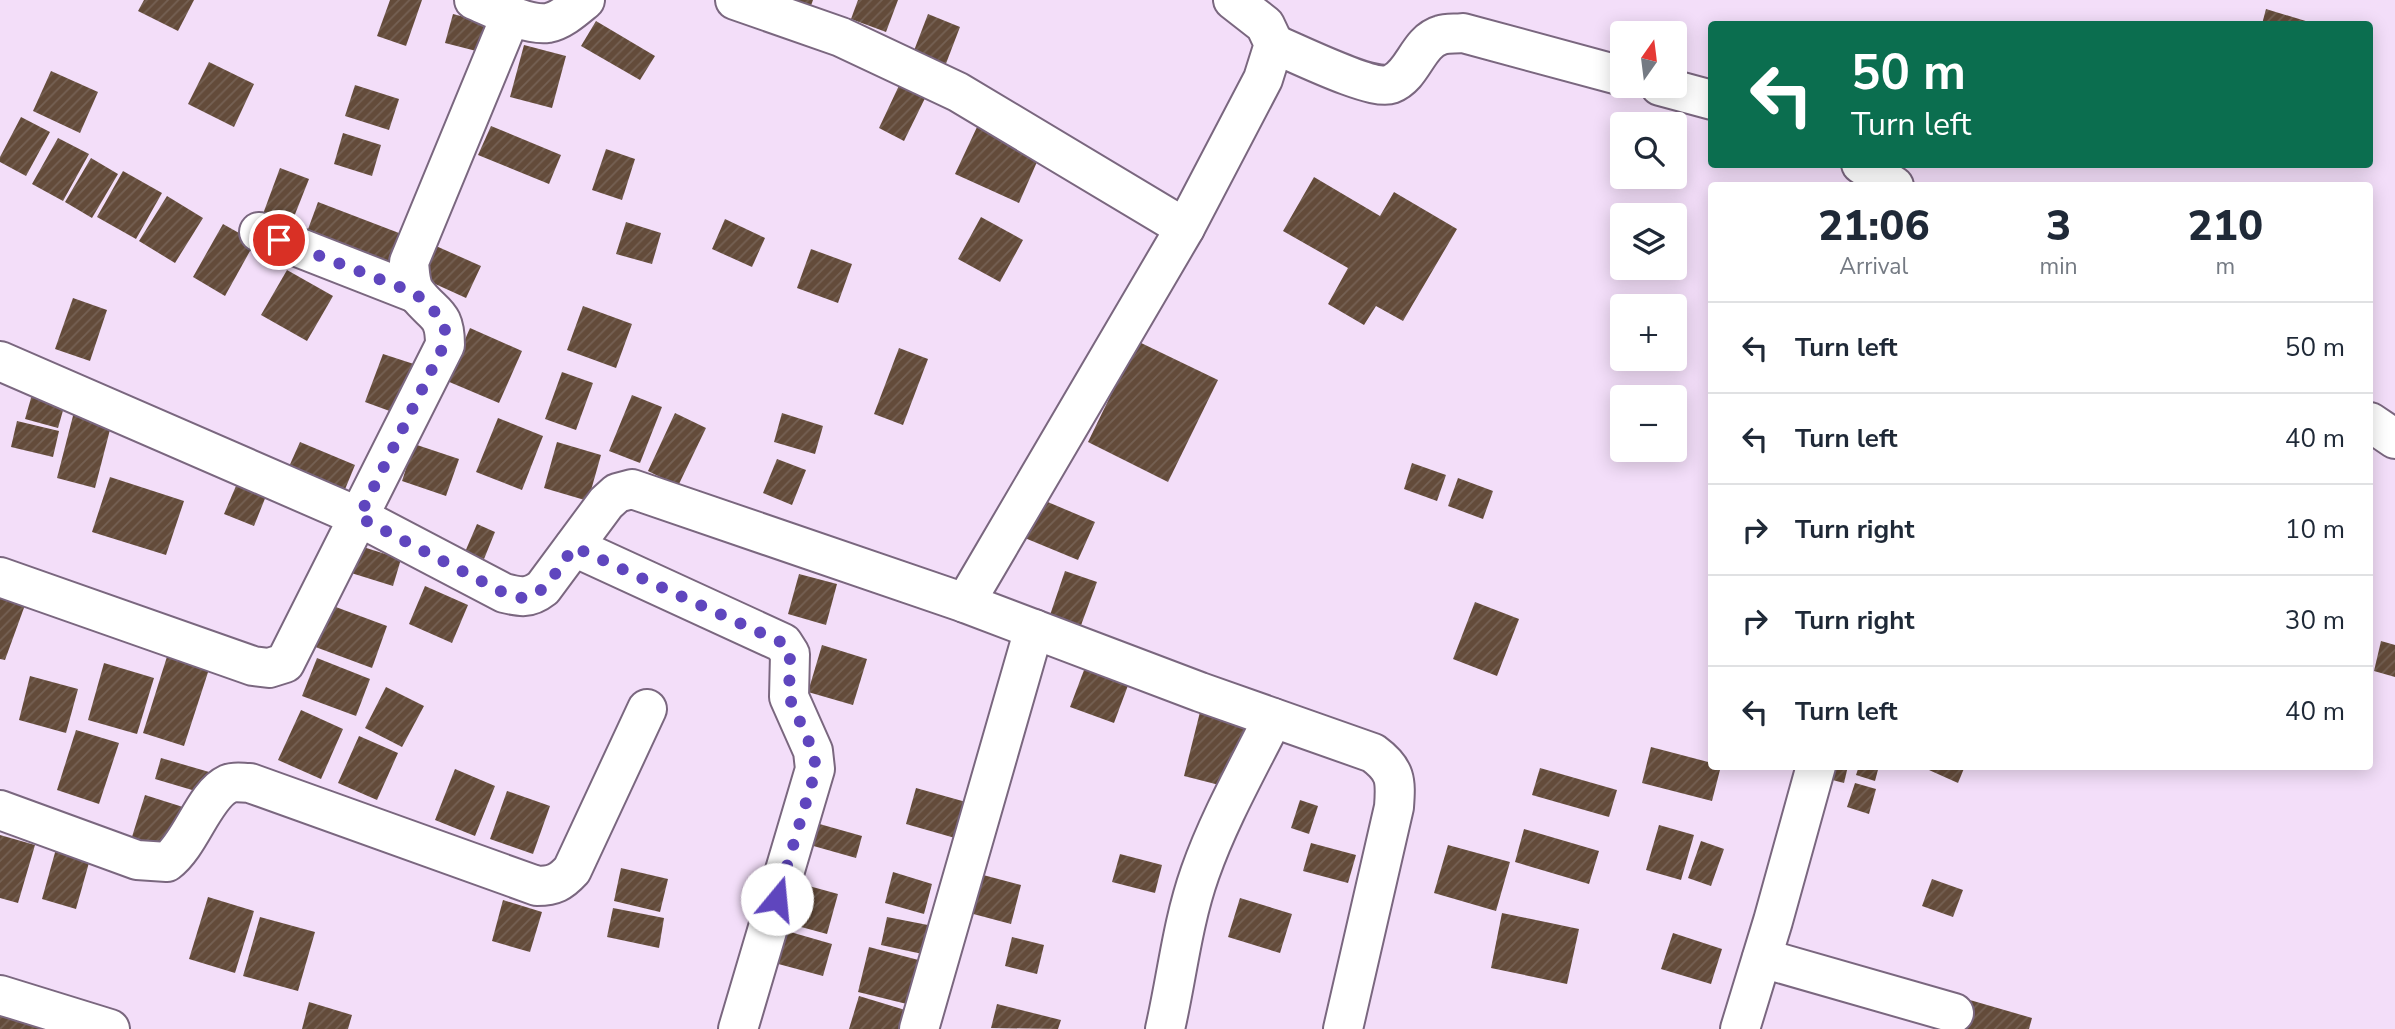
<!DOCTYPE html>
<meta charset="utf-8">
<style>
:root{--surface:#fff;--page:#f6f6f7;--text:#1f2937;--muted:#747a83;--line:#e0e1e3}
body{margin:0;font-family:"Nunito Sans",sans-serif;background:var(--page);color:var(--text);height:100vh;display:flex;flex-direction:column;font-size:26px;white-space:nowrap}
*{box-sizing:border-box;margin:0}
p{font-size:23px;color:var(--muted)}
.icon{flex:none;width:38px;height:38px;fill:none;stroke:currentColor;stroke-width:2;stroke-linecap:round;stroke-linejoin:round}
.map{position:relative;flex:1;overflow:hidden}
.panel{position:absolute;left:1708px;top:182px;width:665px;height:588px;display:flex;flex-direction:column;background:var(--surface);border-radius:7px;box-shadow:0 4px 18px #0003}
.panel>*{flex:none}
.top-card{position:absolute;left:1708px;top:21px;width:665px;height:147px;border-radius:7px;box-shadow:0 4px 18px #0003;background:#0b6e4f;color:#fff;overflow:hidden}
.needle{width:46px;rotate:14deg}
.controls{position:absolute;left:1610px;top:21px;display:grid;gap:14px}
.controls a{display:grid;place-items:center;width:77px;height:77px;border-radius:7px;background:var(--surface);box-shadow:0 4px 18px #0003;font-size:35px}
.pin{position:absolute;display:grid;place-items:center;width:60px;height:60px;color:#fff;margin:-30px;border:4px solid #fff;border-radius:50%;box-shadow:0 2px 7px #0007}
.me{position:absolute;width:77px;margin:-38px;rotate:17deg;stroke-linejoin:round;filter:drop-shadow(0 0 5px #0008)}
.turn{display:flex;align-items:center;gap:24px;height:147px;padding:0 28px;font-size:32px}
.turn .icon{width:91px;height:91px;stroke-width:2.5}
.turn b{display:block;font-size:49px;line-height:60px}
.eta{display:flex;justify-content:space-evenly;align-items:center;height:119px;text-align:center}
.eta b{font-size:42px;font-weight:800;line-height:49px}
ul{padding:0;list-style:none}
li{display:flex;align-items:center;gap:21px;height:91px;padding:0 28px;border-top:2px solid var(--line)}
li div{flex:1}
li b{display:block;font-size:26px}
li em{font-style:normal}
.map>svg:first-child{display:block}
.building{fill:url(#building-hatch)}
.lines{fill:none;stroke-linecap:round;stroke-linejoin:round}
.minor-casing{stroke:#7a677f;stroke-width:42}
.minor{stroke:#fff;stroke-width:38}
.route{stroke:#5f46be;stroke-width:12;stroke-dasharray:0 21.6}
</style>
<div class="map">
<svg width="2395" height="1029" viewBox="0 0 2395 1029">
<defs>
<pattern id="building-hatch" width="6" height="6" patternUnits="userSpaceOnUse" patternTransform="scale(1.75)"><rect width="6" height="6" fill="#634b3a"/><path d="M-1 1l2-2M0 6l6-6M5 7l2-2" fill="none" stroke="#756154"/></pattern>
</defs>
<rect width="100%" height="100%" fill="#f3def9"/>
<!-- building -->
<g class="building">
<polygon points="144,0 194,0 178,31 138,11"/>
<polygon points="390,0 422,0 406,46 377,36"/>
<polygon points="782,0 813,0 808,14"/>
<polygon points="858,0 898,0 886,32 851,19"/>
<polygon points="2266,9 2309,22 2309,24 2262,24"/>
<polygon points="453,14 495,25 488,54 445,43"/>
<polygon points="928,14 960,27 942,74 910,61"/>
<polygon points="596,21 655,56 640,80 581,46"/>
<polygon points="524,45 566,56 552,108 510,97"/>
<polygon points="209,62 254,84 234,127 188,104"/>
<polygon points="51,71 98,92 80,133 33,111"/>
<polygon points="904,75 930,88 904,141 879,128"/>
<polygon points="355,85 399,99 389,130 345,116"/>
<polygon points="21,117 50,132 26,176 0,162 0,157"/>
<polygon points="491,126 561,155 549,184 478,155"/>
<polygon points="977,127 1040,155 1019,203 955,174"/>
<polygon points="343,133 381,145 372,176 334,164"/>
<polygon points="58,138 89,154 63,201 32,184"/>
<polygon points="606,149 635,159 622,200 592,190"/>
<polygon points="91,158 118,174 92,218 65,202"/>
<polygon points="280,168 309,179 288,232 260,222"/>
<polygon points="123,171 162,193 136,239 97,217"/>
<polygon points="1314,177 1380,216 1394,192 1457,229 1403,321 1376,306 1364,325 1328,304 1348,268 1283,231"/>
<polygon points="167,196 203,218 175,263 139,241"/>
<polygon points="318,202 412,238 400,268 307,232"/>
<polygon points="981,217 1023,240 1000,282 958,259"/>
<polygon points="725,219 765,238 752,267 712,249"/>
<polygon points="626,222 661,233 652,264 616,254"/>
<polygon points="223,224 255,242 225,296 193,277"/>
<polygon points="436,246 481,266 466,298 422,278"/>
<polygon points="811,249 852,264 838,303 797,288"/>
<polygon points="287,270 333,296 307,341 261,315"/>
<polygon points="73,298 107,310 90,361 55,349"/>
<polygon points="583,306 632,324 616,368 567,350"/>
<polygon points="470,328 522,351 499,403 447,381"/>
<polygon points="1137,341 1218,380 1168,482 1088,442"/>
<polygon points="899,348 928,359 903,425 874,414"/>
<polygon points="383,354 423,367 406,417 365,402"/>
<polygon points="562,372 593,383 576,430 545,419"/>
<polygon points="35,384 68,393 58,428 25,419"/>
<polygon points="632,395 662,407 640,463 609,451"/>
<polygon points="75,408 113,418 95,488 57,478"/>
<polygon points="675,413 706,428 678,486 648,471"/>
<polygon points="782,413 823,426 815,454 774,442"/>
<polygon points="498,418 543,436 522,490 476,472"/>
<polygon points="17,421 59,431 53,457 11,447"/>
<polygon points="300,442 355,465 339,504 283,480"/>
<polygon points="557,442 601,455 588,501 544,488"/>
<polygon points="414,444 459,459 446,496 402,481"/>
<polygon points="777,459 806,470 792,505 763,493"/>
<polygon points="1412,463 1446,475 1437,501 1404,489"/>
<polygon points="110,477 184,501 166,555 92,532"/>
<polygon points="1458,478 1493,491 1483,519 1448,506"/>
<polygon points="239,479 268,491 254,526 224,514"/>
<polygon points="1036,497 1095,522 1078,560 1020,536"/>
<polygon points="477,524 495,532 484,559 465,552"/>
<polygon points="357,545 401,559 393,586 348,572"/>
<polygon points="1065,571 1097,582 1080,628 1049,618"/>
<polygon points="799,574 837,584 826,625 788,614"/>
<polygon points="425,586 468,605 452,643 409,624"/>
<polygon points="0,596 25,605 5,660 0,659"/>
<polygon points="1475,602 1519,619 1497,676 1453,659"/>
<polygon points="325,603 387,626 372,668 310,645"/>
<polygon points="2381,641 2395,645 2395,677 2374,671"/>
<polygon points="822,645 867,659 853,705 808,692"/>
<polygon points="170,647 212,660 184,746 143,733"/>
<polygon points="1089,657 1133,672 1114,723 1070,707"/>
<polygon points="317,658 370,679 356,716 302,696"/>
<polygon points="104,663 154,678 137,734 88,720"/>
<polygon points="30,676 78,689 66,733 19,720"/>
<polygon points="386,687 424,706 402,747 365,728"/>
<polygon points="1201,708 1248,720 1231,788 1184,776"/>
<polygon points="301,710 343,729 321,779 278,760"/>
<polygon points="76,730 119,743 99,804 57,790"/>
<polygon points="359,736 398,753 377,800 338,783"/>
<polygon points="1651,747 1712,763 1712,766 1721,766 1712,801 1642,783"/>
<polygon points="161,758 216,774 209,795 155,779"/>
<polygon points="1819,766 1848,766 1844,783 1817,776"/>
<polygon points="1859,766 1879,766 1875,781 1856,775"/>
<polygon points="1920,766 1965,766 1958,783"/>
<polygon points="1540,768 1617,790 1609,817 1532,795"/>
<polygon points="455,769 495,786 475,836 435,820"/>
<polygon points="1855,783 1876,789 1869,814 1847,807"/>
<polygon points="916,788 973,804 962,840 906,824"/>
<polygon points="507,791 550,806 533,854 490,839"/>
<polygon points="145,795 186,808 173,852 131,840"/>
<polygon points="1300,800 1318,806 1309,834 1291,828"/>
<polygon points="816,823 862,836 856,858 810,845"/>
<polygon points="1659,825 1694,835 1681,880 1646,870"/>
<polygon points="1524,829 1599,851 1589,884 1515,862"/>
<polygon points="0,835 35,845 18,903 0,898"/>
<polygon points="1701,841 1724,849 1711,886 1688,878"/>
<polygon points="1311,843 1356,855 1348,883 1303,871"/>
<polygon points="1448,845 1510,862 1496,911 1434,893"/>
<polygon points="56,849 90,859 76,909 42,899"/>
<polygon points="1120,854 1162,865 1155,893 1112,882"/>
<polygon points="621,868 668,879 660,912 614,901"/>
<polygon points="893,872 932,884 924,914 885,903"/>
<polygon points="972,872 1021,885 1011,924 962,911"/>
<polygon points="1932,879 1963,890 1953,917 1922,906"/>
<polygon points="791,881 838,894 827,934 779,921"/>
<polygon points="208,897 254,911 235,973 189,959"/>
<polygon points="1240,898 1292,914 1280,953 1228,937"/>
<polygon points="503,900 542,912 530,952 492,941"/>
<polygon points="613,908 664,918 659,948 607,937"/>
<polygon points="1502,913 1579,929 1567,984 1491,968"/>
<polygon points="260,917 315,932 298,991 243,976"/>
<polygon points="887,917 933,926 927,955 881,945"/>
<polygon points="780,929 832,944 823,976 771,962"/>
<polygon points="1673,933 1722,949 1711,984 1661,969"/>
<polygon points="1012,937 1044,945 1037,974 1005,966"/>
<polygon points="869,947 926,962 915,1006 858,992"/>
<polygon points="859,996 915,1013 910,1029 849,1029"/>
<polygon points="1963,998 2032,1018 2029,1029 1954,1029"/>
<polygon points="309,1002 352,1015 348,1029 302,1029"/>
<polygon points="997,1004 1061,1020 1058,1029 991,1028"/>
<polygon points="0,1007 44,1022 42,1029 0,1029"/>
</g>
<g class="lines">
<defs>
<g id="minor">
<path d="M474 0C493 8 527 26 548 23 562 20 574 9 585 0"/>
<path d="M735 0 841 37 958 92 1185 228 965 603 1200 692 1373 753C1396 770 1396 780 1394 807L1343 1029"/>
<path d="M1274 44C1296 53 1372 91 1391 84 1414 75 1417 42 1441 35 1447 33 1456 34 1463 33L1622 76"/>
<polyline points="1660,86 1712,100"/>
<polyline points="1861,164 1894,186"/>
<polyline points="1185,228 1263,79 1274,44 1265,25 1233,0"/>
<polyline points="259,232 415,293"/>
<path d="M0 361 359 517 504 593C520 597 529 599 543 588L606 503 617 493 632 489 965 603"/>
<polyline points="2370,422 2395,439"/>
<polyline points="574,547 783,643 790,654 789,697 813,751 815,769 738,1029"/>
<path d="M0 577 253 666 269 668 285 663 445 345C445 312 434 316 417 294 410 286 410 272 409 262L511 15"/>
<path d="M0 810 137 860 167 862C191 844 204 795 228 784 235 781 242 783 250 783L537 886C554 886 561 882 572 870L647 709"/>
<polyline points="1762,958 1954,1013"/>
<polyline points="0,995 110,1029"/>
<polyline points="919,1029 1034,629"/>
<path d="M1165 1029C1177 977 1182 924 1200 873 1219 819 1248 768 1273 718"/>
<polyline points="1740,1029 1773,921 1816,766"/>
</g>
</defs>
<!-- minor casing -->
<use href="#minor" class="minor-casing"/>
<!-- minor -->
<use href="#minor" class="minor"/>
</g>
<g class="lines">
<!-- route -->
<path class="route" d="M279 240 415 293 438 315 445 328 444 345 359 517 504 593C510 595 518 598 525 598 546 595 562 562 574 547L783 643 790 654 789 697 813 751 816 769 777 899"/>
</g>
</svg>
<div class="controls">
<a><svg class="needle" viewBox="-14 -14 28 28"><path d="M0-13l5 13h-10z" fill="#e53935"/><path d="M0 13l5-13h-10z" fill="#747a83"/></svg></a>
<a><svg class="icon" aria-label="search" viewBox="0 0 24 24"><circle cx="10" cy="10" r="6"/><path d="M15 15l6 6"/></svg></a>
<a><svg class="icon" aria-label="layers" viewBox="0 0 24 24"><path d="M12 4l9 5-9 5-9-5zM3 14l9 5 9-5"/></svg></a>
<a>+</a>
<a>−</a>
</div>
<div class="pin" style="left:279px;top:240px;background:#d93025"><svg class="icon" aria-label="arrive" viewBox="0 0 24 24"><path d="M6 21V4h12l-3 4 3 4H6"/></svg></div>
<svg class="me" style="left:777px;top:899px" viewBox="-20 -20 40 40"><circle r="19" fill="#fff"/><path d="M0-13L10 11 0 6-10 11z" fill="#5f46be"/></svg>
<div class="top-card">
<div class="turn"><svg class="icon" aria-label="left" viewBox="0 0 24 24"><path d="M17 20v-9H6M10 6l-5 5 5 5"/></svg><div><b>50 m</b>Turn left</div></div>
</div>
<section class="panel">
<div class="eta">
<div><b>21:06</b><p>Arrival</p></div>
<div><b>3</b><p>min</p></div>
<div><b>210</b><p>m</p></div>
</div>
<ul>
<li><svg class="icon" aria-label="left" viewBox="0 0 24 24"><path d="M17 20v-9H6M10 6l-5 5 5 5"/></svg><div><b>Turn left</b></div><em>50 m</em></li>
<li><svg class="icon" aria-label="left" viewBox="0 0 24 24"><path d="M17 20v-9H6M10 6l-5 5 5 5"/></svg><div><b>Turn left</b></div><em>40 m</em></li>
<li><svg class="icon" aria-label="right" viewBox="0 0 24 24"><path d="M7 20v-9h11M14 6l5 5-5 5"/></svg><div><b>Turn right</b></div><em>10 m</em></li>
<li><svg class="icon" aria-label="right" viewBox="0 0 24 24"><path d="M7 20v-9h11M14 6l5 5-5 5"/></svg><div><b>Turn right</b></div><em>30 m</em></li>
<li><svg class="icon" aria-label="left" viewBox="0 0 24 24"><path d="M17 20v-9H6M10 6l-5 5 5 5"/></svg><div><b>Turn left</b></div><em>40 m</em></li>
</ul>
</section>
</div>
